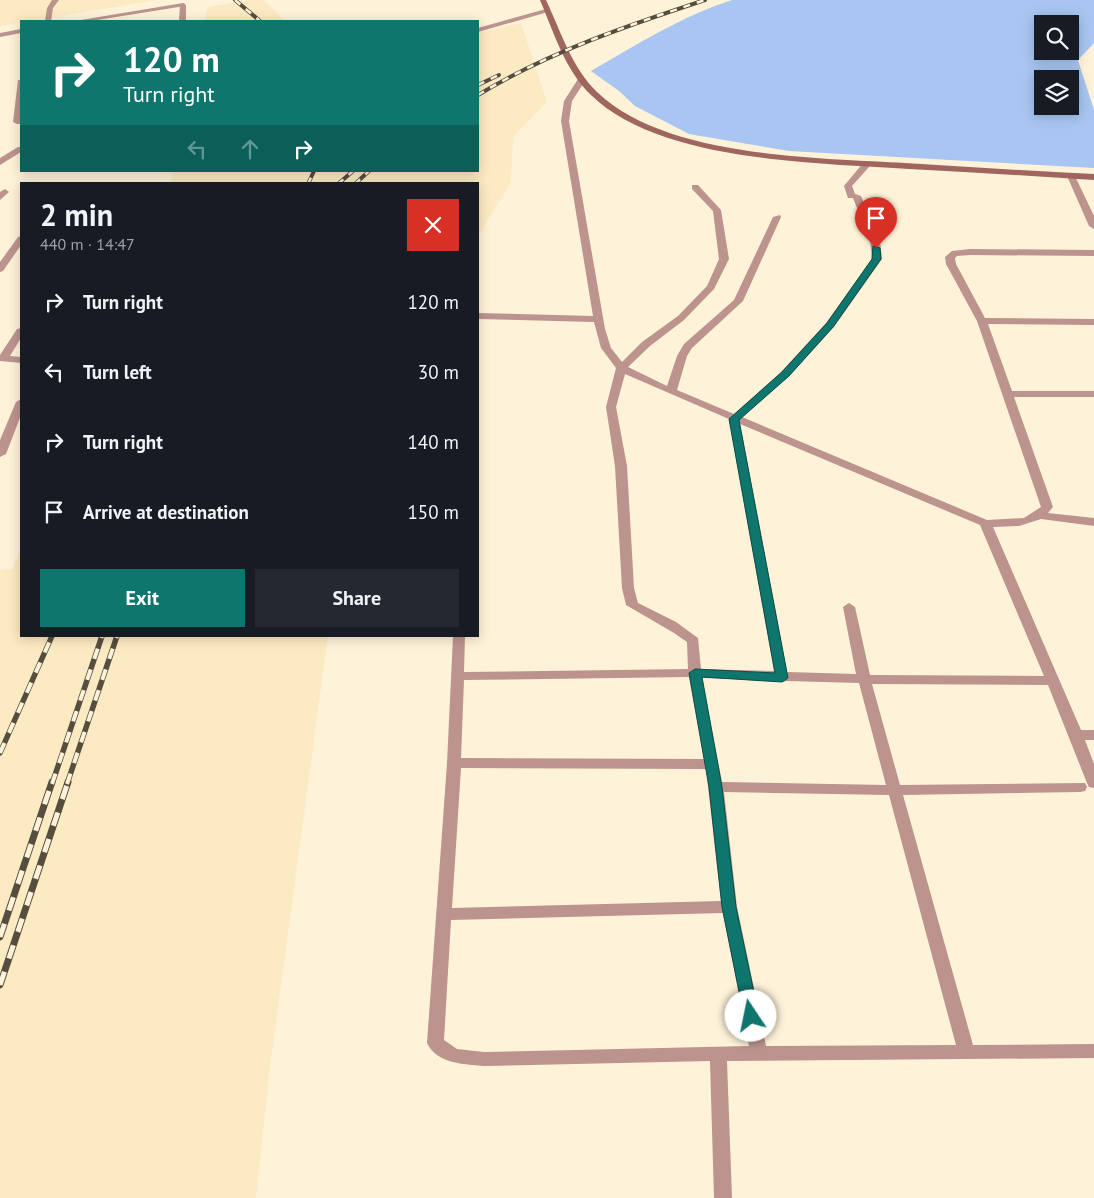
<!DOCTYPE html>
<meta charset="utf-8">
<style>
:root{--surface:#171b24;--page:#242831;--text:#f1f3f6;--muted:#9ea1a6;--accent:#0f766e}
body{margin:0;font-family:"PT Sans",sans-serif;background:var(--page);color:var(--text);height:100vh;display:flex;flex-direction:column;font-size:19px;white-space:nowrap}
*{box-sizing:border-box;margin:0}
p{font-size:16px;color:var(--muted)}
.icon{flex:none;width:28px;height:28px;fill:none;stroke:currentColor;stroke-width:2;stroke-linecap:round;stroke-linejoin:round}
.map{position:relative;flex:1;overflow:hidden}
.details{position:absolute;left:20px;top:182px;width:459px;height:455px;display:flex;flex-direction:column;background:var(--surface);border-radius:0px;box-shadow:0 2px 12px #0003}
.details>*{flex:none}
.banner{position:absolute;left:20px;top:20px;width:459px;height:152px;border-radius:0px;box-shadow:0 2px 12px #0003;background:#0f766e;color:#fff;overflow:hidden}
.buttons{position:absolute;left:1034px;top:15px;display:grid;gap:10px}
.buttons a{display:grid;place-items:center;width:45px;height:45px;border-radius:0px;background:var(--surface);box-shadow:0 2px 12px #0003;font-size:25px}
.pin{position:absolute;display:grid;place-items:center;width:42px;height:42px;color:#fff;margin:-51px -21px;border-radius:50% 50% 50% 0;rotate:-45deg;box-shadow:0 0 5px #0007}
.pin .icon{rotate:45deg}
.me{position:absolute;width:55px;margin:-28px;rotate:349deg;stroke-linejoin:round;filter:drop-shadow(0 0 4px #0008)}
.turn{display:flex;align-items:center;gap:18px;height:105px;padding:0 20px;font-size:22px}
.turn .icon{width:65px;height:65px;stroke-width:2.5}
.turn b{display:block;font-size:35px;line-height:42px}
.lanes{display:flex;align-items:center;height:48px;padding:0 20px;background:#0003;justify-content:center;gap:25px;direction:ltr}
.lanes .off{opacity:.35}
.round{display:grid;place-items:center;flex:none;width:52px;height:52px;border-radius:0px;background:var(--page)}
.overview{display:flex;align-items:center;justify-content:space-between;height:85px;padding:0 20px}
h1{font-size:30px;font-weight:700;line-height:38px}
.action{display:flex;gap:10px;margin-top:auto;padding:10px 20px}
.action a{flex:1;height:58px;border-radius:0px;background:var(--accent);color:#fff;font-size:20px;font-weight:700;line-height:58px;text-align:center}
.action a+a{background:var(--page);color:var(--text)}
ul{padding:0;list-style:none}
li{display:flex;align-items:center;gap:15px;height:70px;padding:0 20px}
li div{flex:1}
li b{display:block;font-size:19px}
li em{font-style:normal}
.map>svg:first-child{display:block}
.built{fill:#fceac2}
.water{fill:#a8c6f1;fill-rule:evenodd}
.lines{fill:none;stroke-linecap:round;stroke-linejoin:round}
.service{fill:#bd938e;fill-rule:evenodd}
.minor{fill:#bd938e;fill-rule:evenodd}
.secondary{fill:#a0655e;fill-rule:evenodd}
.rail-far2-casing{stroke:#554e3f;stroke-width:4}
.rail-far1-casing{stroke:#554e3f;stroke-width:5.5}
.rail-casing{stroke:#554e3f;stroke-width:7}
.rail-far2{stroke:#fef2d9;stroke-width:2.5;stroke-dasharray:7;stroke-linecap:butt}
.rail-far1{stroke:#fef2d9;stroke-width:4;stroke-dasharray:11;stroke-linecap:butt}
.rail{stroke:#fef2d9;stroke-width:5;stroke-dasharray:14;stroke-linecap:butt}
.route{fill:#0f766e;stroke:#0a4d48}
</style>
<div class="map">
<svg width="1094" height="1198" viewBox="0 0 1094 1198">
<rect width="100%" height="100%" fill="#fef2d9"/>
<!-- built -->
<g class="built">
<polygon points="0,0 157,0 0,26"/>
<polygon points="248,0 264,0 285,21 205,21 208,7"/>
<polygon points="521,23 547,102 513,137 511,182 478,236 478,184 170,184 173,171 478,171 478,33"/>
<polygon points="21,548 21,636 328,636 269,1074 256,1198 0,1198 0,570 12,569"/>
</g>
<!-- water -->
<path class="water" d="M732 0H1094V43L1078 60 1094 110V168L789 151 689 134 635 106 619 91 591 71C636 45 682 16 732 0ZM1042 24H1070V51H1042ZM1042 79H1070V106H1042Z"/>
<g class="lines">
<!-- service -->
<g class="service">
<polygon points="52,0 59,0 53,8 51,21 45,21 47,8"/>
<polygon points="183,3 186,5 186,21 179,21 180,5"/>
</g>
<!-- minor -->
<g class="minor">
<polygon points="183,3 185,4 185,6 91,21 75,21"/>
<polygon points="546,9 549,11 548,12 478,32 478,28"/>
<polygon points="21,29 21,33 0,37 0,33"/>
<path d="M578 79 585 81 572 101 569 121 605 329 611 348 622 362 642 342 678 316 707 286 719 259 713 211 692 189V185H698L721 210 729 259 714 289 684 320 650 346 628 367 667 386 677 356 684 344 734 300 773 217 780 215 781 217 743 301 692 348 687 356 677 390 734 414 781 372 826 323 872 259 870 240 853 198H848L844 186 863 163H869V167L852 186 855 194 861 196 880 240 882 259 834 327 789 376 742 417 987 520 1024 518 1041 507 977 321 946 264 945 257 952 251 970 249 1094 250V256L970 255 957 256 955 258 956 264 985 318 1094 319V325L988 324 1012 391H1094V397H1014L1053 507 1048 513 1094 518V526L1041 519 1019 526 993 527 1081 730H1094V740H1085L1094 764V788L1089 787 1087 783 1048 685 872 684 900 785 1085 783 1087 787 1085 791 1080 792 903 795 973 1045 1094 1044V1058L727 1061 732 1198H714L710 1061 484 1066C464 1064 437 1064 427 1043L447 763 453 636H465L464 672 688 669 687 642 674 633 626 605 622 588 615 466 606 407 616 368 601 348 594 322 478 319V313L593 316 561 121 564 101ZM625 374 729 419 774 671 701 669 698 638 676 622 638 603 634 588 627 466 616 407ZM740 424 980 525 1044 676 870 675 855 607 849 603 843 607 856 674 787 672ZM689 677 704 759 461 758 464 680ZM702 678 777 680 782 682 787 681 859 683 886 785 722 782ZM461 768 706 769 721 901 452 908ZM724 792 889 795 956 1045 766 1046 737 907ZM723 913 749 1046 484 1052 457 1049 444 1040 451 920Z"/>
<polygon points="18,80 21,80 21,120 20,124 17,124 13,122"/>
<polygon points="18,147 21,147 21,152 0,165 0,158"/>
<polygon points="1071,173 1075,176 1094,216 1094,229 1089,226 1067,176"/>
<polygon points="5,189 9,192 0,200 0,192"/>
<polygon points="21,236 21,245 3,271 0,272 0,262 18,237"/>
<polygon points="21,328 21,338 10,356 21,357 21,363 0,361 0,355 17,329"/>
<polygon points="21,399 21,415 6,454 0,457 0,440 16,402"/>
</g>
<!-- secondary -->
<path class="secondary" d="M540 0H546C561 32 572 68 597 92 664 157 815 158 905 163 968 167 1031 171 1094 174V180C1032 176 971 172 909 169 818 163 659 162 591 95 565 70 554 33 540 0Z"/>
<defs>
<g id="rail-far2">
<polyline points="235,0 260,21"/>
<polyline points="478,85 499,75"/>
<path d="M478 95C549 52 626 26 705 0"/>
<polyline points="308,184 314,171"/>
<polyline points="338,184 353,171"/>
<polyline points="355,184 369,171"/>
</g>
<g id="rail-far1">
<polyline points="0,753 52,636"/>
<polyline points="52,784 102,636"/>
<polyline points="67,784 117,636"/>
</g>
<g id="rail">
<polyline points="0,937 52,782"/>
<polyline points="0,985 68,782"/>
</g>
</defs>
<!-- rail-far2 casing -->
<use href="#rail-far2" class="rail-far2-casing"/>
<!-- rail-far1 casing -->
<use href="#rail-far1" class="rail-far1-casing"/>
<!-- rail casing -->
<use href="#rail" class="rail-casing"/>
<!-- rail-far2 -->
<use href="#rail-far2" class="rail-far2"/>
<!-- rail-far1 -->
<use href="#rail-far1" class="rail-far1"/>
<!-- rail -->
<use href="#rail" class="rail"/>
</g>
<!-- route -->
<polygon class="route" points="873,246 880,248 881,259 833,327 789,376 739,420 788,678 782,682 702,677 722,787 736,907 759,1016 757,1021 751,1023 746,1021 744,1016 722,907 709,787 689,673 695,669 775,673 729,419 782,372 827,323 872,259"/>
</svg>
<div class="buttons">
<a><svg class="icon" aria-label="search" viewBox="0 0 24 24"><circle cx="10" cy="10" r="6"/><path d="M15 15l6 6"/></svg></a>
<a><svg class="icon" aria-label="layers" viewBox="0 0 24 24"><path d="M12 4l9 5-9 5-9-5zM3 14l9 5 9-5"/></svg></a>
</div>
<div class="pin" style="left:876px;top:248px;background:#d93025"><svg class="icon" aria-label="arrive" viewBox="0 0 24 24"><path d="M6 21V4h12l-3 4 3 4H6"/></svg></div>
<svg class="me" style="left:751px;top:1016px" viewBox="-20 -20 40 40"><circle r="19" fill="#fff"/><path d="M0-13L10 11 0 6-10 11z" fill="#0f766e"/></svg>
<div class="banner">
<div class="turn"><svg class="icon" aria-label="right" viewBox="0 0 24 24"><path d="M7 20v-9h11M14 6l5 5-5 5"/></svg><div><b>120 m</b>Turn right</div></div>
<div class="lanes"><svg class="icon off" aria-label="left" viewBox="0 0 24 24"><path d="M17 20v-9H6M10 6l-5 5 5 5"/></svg><svg class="icon off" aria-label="ahead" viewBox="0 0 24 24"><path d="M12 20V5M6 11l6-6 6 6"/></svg><svg class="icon" aria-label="right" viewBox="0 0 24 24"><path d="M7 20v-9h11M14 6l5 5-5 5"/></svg></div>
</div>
<section class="details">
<div class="overview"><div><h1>2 min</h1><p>440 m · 14:47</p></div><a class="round" style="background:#d93025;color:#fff"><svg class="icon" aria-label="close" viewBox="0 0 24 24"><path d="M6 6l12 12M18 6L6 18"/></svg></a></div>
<ul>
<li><svg class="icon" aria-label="right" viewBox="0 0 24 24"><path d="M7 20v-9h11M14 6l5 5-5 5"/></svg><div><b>Turn right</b></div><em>120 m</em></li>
<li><svg class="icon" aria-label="left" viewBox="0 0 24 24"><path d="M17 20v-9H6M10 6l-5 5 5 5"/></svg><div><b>Turn left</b></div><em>30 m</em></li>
<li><svg class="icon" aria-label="right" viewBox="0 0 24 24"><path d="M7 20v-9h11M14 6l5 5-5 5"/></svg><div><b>Turn right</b></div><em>140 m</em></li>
<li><svg class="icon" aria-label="arrive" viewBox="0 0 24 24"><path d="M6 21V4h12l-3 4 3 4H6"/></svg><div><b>Arrive at destination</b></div><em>150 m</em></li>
</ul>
<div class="action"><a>Exit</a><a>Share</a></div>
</section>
</div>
